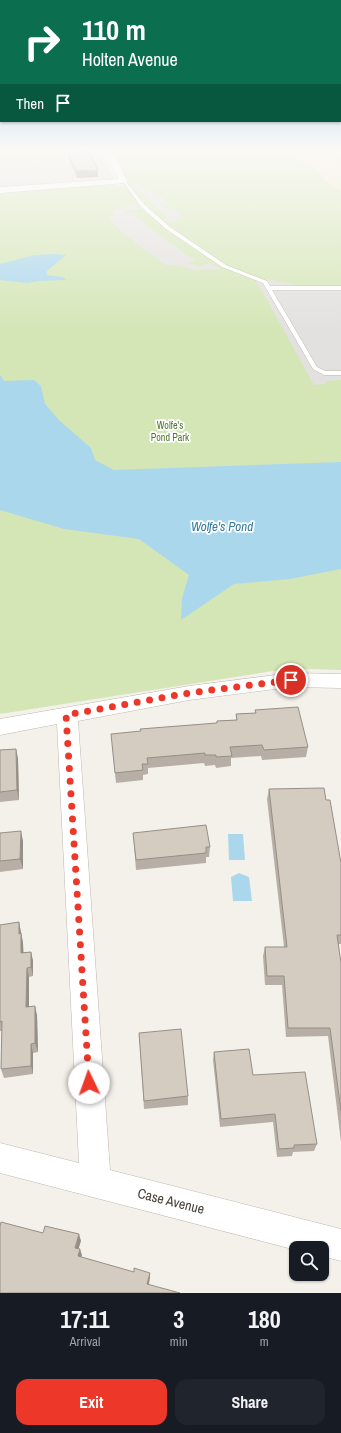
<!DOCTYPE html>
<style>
:root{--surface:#171b24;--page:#20242c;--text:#f1f3f6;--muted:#9ea1a6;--accent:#ed3729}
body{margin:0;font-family:"Archivo Narrow",sans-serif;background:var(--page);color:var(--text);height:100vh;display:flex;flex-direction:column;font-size:15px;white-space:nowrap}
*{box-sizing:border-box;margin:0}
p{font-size:13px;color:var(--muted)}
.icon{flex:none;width:22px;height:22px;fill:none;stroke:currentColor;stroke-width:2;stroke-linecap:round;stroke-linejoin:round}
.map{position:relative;height:1293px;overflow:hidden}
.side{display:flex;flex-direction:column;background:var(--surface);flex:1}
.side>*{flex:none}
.banner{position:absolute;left:0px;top:0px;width:341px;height:122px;box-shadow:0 1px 3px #0004;background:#0b6e4f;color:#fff;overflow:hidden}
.buttons{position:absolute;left:289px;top:1241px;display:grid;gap:8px}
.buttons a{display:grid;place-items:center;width:40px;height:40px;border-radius:8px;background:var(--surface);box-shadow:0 1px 3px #0004;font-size:20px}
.pin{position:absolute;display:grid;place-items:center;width:34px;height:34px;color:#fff;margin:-17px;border:2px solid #fff;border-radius:50%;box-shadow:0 1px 4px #0007}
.me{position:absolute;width:44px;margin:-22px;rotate:357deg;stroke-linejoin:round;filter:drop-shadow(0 0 3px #0008)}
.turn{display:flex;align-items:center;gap:14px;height:84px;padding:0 16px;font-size:18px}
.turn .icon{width:52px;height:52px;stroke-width:2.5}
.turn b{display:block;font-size:28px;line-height:34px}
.then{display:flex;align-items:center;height:38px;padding:0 16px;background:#0003;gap:8px;font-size:15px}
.eta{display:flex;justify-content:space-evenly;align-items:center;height:68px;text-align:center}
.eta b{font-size:24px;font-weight:700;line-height:28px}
.button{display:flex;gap:8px;margin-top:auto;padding:8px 16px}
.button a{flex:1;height:46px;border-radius:12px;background:var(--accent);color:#fff;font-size:16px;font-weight:700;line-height:46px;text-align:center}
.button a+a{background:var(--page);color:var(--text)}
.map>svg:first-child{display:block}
.residential{fill:#e8e2d9}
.green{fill:#d4e6b6}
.sand{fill:#f5e9ca}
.parking{fill:#e3e1df}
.water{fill:#abd7ed}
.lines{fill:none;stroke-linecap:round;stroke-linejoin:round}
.service-casing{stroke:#bfb8ae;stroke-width:1}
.minor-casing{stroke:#bfb8ae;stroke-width:1}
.service{fill:#fff;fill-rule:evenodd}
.minor{fill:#fff;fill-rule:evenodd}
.wall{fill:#b7afa6}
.shaded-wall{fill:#958f87}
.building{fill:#d5ccc1;stroke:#958f87}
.route{stroke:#ed3729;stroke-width:7;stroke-dasharray:0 12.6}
.labels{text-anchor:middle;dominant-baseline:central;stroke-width:3.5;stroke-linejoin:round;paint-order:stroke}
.far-park-label{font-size:10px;fill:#50772f;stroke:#fff}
.water-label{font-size:13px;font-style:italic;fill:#347a9e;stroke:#fff}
.near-street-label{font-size:14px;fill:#484139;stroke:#fff}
</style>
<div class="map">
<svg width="341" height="1293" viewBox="0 0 341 1293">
<rect width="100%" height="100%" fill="#f4f1eb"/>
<!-- residential -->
<polygon class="residential" points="104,157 115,180 0,188 0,162"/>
<!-- green -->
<path class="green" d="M0 151H287L341 177V670L309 669 273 671 0 714V192L107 185 129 186C123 179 120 165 116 156L0 162Z"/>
<!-- sand -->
<path class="sand" d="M273 151H330L341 155V177L337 176 340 180 341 190C335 187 327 184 323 178 321 173 320 172 314 168Z"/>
<!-- parking -->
<g class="parking">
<polygon points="140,185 144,189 152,190 171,206 163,206 165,208 175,209 184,217 178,217 177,220 168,222 163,219 168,218 158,209 154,209 153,208 157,208 137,189 134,189 130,186"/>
<polygon points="135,204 140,210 128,210 124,213 126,214 133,213 147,226 195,261 187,263 200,266 208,264 209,263 221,269 194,270 176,265 166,265 140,246 118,228 108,217 115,216 112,212 116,209"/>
<polygon points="267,279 295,285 341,286 341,380 327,381 326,382 326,384 314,385 261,289 256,282"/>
</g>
<!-- water -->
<g class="water">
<polygon points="55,254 66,255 47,271 47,275 63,277 66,280 39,281 27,283 0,280 0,264 34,255"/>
<polygon points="0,375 4,381 34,380 41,386 45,404 59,420 91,448 95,460 114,470 341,462 341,569 290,579 234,584 181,620 182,598 189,575 139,539 64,529 0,510"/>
<polygon points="228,834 243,834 245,860 229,860"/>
<polygon points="239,873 249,877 252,901 233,901 231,877"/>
</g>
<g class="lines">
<defs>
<polygon id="service" points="122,180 124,180 145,205 170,227 226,265 267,281 270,286 341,286 341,290 272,290 317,367 325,371 341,371 341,375 324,375 313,369 263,283 222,267 166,229 141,207"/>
<g id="minor">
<polygon points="109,155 112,155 116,157 127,181 126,183 0,193 0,187 118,179 108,157"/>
<polygon points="291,673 341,674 341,688 291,687 189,700 78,721 110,1170 341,1229 341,1261 322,1256 322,1248 296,1248 296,1250 0,1173 0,1143 79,1163 57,724 0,735 0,719 189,686"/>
</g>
</defs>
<!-- service casing -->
<use href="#service" class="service-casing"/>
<!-- minor casing -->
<use href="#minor" class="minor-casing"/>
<!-- service -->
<use href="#service" class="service"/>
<!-- minor -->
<use href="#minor" class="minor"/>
</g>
<!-- wall -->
<g class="wall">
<polygon points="68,153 98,177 77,178 69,160"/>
<polygon points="255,710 308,747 306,757 262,760 261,756 231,758 231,766 216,768 215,765 205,766 204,763 148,768 148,774 143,775 143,780 116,783 112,744 217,723 217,721 236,720 236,714 255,713"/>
<polygon points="16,749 18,759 19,800 0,802 0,750"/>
<polygon points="269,789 326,800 341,863 341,944 338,944 341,963 341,1142 328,1036 286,1037 282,985 265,985 263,956 265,947 284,947 267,799"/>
<polygon points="0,833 23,841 23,869 0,872"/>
<polygon points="133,833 210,847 209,857 206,857 206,863 136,870"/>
<polygon points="19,922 23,943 23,952 31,952 33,961 33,976 29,977 29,1007 37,1015 38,1052 33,1053 33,1074 4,1078 1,1069 2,1031 0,1031 0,925"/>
<polygon points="139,1033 188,1096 188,1105 144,1109"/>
<polygon points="214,1052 253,1075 317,1144 314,1151 293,1152 292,1156 277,1157 273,1122 220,1127 213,1060"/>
</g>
<!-- shaded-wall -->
<g class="shaded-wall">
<polygon points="98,170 98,177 77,178 76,171"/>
<polygon points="16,749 18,759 19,800 17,790"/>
<polygon points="21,831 23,841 23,869 20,859"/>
<polygon points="19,922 23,943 24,962 21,953 19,934"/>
<polygon points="31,952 33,961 33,976 31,967"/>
<polygon points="27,968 29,977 29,1016 26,1007"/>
<polygon points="35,1006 37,1015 38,1052 35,1043"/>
<polygon points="31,1044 33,1053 33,1074 31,1066"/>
<polygon points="79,1234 81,1241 77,1254 75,1248"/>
<polygon points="80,1249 82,1255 80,1262 78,1256"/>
<polygon points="150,1273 150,1278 148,1289 147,1284"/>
</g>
<!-- building -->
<g class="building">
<polygon points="87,152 90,154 98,170 76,171 68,153"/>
<polygon points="298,707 308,747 264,750 262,745 230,747 232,756 216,757 216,755 205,755 205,753 147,758 148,764 142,764 143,770 115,773 111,734 141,731 140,729 217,723 217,721 237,720 236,714 256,713 255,710"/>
<polygon points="16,749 17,790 0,792 0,750"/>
<polygon points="324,788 326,800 330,800 341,863 341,935 337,935 341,963 341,1111 330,1028 288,1028 284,976 267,976 265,947 287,947 269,789"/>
<polygon points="206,825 210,847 206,847 206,853 136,860 133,833"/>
<polygon points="21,831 20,859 0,861 0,833"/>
<polygon points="19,922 19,934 21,933 21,953 31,952 31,967 27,968 26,1007 35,1006 35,1043 31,1044 31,1066 1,1069 2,1021 0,1022 0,925"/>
<polygon points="181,1029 188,1096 144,1101 139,1033"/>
<polygon points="249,1049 253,1075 305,1072 317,1144 294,1145 294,1148 279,1149 275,1114 221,1119 214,1052"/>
<polygon points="1,1222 43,1233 45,1226 79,1234 75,1248 80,1249 78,1256 134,1272 134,1268 150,1273 147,1284 180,1293 0,1293 0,1226"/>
</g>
<!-- sky -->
<linearGradient id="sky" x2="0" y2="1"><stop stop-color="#8fc2ea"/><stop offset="0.45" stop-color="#faf9f6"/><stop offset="1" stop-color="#faf9f6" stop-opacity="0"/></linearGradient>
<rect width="341" height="332" fill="url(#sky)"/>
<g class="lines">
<!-- route -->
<polyline class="route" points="89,1083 66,715 189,693 291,680"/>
</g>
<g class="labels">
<!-- far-park labels -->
<g class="far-park-label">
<text x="170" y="425">Wolfe's<tspan x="170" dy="12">Pond Park</tspan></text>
</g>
<!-- water labels -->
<g class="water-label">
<text x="222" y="526">Wolfe's Pond</text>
</g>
<!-- near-street labels -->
<g class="near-street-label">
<text transform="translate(171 1201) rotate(14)">Case Avenue</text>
</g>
</g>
</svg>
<div class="buttons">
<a><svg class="icon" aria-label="search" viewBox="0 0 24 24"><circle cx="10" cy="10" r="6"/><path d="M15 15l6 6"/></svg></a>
</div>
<div class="pin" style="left:291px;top:680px;background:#d93025"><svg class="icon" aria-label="arrive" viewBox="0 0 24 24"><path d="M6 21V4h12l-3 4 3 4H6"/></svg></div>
<svg class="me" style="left:89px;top:1083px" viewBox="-20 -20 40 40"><circle r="19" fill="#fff"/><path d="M0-13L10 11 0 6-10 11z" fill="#ed3729"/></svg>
<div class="banner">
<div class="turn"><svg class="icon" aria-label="right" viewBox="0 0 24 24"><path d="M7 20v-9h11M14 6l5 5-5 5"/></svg><div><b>110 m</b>Holten Avenue</div></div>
<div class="then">Then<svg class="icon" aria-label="arrive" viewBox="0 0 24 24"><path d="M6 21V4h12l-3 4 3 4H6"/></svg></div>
</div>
</div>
<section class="side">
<div class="eta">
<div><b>17:11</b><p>Arrival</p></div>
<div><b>3</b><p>min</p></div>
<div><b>180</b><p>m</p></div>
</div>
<div class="button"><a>Exit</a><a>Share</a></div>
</section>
